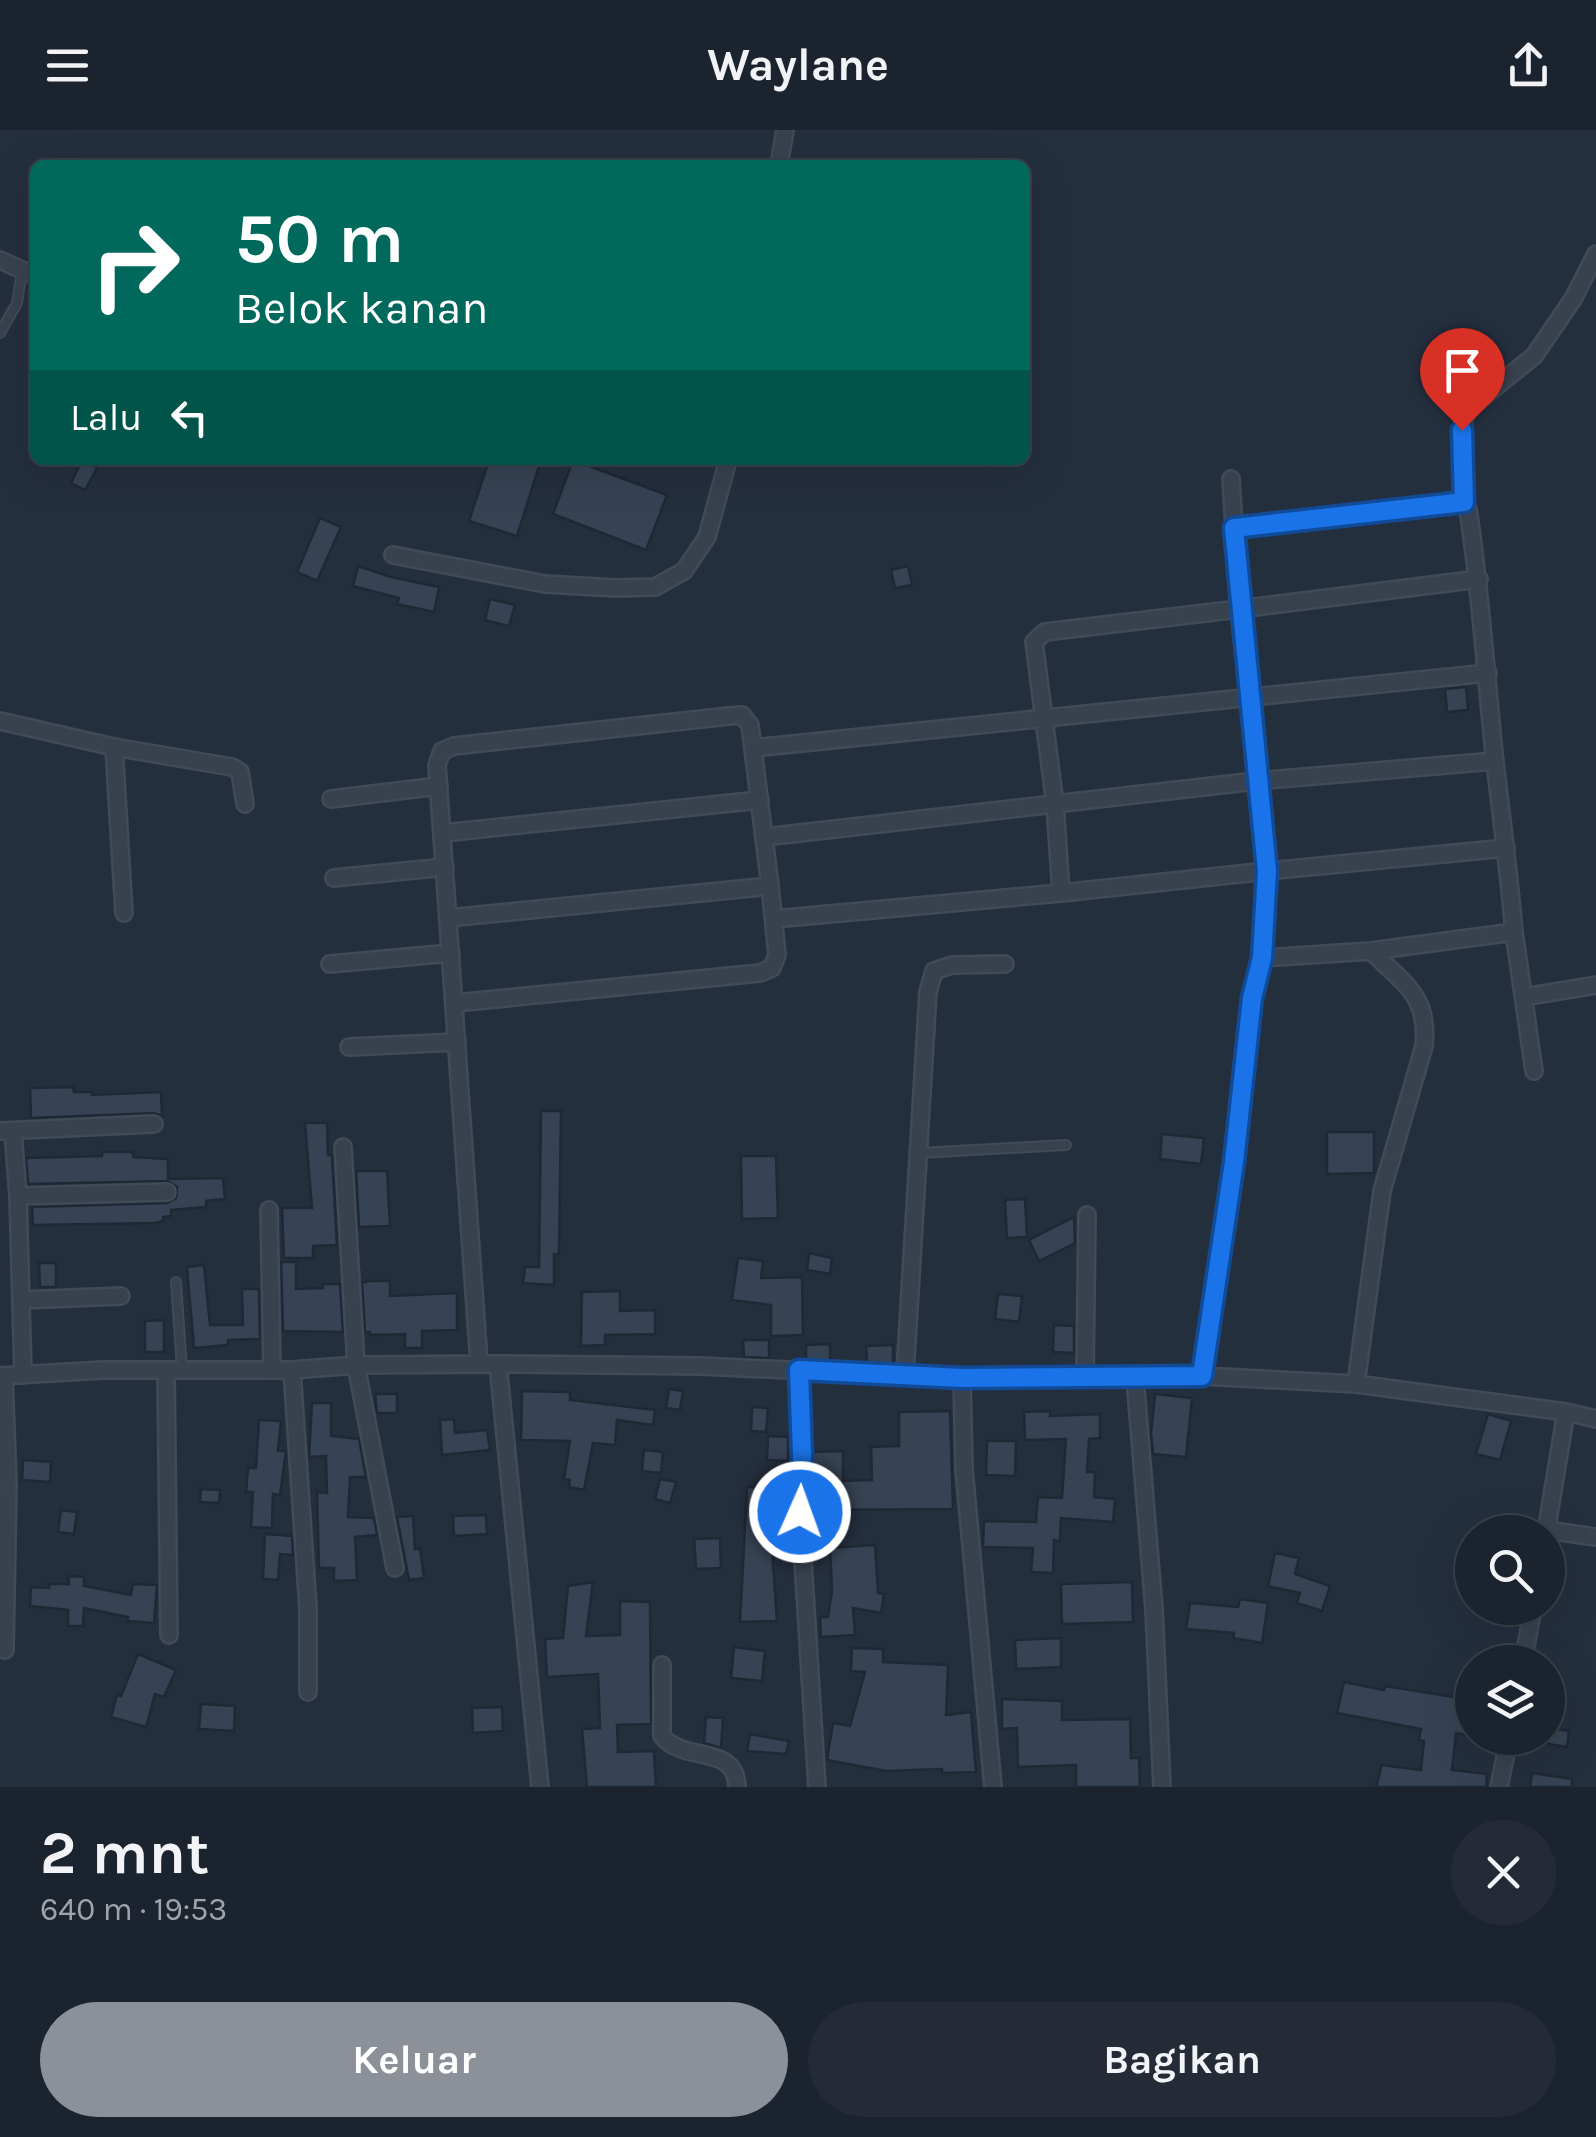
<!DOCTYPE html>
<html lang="id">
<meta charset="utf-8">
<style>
:root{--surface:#1b232e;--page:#242b36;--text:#f1f3f6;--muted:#a0a4aa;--line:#39404a;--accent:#8c9099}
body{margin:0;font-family:Karla,sans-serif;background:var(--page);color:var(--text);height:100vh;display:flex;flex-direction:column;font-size:38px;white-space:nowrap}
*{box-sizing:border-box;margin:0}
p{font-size:32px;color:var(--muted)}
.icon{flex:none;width:55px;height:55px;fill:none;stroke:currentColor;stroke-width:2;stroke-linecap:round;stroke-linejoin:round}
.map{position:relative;height:1657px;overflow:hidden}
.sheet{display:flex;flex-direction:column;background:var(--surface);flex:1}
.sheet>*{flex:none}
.top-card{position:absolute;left:30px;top:30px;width:1000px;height:305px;border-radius:15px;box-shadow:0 10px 40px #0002,0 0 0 2px var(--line);background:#00695c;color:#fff;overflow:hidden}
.fabs{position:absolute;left:1455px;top:1385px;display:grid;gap:20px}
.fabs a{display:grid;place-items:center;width:110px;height:110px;border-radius:50%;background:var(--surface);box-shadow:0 10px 40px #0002,0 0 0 2px var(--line);font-size:50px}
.pin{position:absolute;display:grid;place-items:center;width:85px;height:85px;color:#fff;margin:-102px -42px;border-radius:50% 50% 50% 0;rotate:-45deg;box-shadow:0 0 10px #0007}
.pin .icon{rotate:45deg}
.me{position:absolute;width:110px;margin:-55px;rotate:2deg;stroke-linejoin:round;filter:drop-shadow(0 0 8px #0008)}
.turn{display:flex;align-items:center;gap:35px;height:210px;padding:0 40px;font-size:45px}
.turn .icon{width:130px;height:130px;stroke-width:2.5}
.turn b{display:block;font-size:70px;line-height:85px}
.then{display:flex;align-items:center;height:95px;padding:0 40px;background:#0003;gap:20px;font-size:38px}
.round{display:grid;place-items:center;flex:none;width:105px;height:105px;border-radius:52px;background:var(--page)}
.headline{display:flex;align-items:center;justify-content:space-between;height:170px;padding:0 40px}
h1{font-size:60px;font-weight:700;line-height:75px}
.button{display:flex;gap:20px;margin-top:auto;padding:20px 40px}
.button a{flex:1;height:115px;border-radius:60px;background:var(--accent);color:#fff;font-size:40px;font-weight:700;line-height:115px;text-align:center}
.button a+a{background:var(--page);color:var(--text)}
header{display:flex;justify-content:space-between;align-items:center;height:130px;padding:0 40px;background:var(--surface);font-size:45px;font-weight:700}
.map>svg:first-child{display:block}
.building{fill:#364354;stroke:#1f2835;stroke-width:2.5}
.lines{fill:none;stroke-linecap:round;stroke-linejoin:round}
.lane-casing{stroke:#414a57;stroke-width:12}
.street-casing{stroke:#414a57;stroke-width:20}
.lane{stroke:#38414e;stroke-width:8}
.street{stroke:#38414e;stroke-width:15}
.route-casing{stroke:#114b97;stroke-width:25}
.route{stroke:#1a73e8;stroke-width:18}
</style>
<header><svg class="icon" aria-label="menu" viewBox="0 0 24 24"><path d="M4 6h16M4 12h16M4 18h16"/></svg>Waylane<svg class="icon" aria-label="share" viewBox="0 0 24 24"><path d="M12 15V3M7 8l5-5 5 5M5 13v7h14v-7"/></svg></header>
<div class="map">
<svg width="1596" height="1657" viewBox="0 0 1596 1657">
<rect width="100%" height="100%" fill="#242f3e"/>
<!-- building -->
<g class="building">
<polygon points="82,330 97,338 85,360 71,353"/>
<polygon points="489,330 541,330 517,406 469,391"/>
<polygon points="573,330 667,365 646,420 553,384"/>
<polygon points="320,388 341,397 317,451 297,442"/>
<polygon points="358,436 391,447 439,457 434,482 397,474 399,468 353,456"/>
<polygon points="908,436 912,455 895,458 891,440"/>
<polygon points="490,469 515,475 509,496 485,490"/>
<polygon points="1466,557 1468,580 1447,582 1445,559"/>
<polygon points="73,957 74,962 92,962 92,965 161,962 162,986 154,983 31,988 30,958"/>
<polygon points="541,981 561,981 559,1124 554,1124 554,1155 523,1153 525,1137 539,1137"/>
<polygon points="305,993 327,993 328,1025 332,1025 337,1115 313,1116 313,1128 284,1128 282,1078 312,1078"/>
<polygon points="1327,1002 1374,1002 1374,1043 1327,1044"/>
<polygon points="1162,1004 1204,1008 1201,1034 1160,1029"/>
<polygon points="102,1022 133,1022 133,1027 168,1029 168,1049 223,1048 225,1069 206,1071 206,1077 171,1080 171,1086 163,1087 163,1091 156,1093 33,1095 32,1077 167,1073 176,1068 177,1057 167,1051 28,1054 26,1028 102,1026"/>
<polygon points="741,1026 776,1026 778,1088 742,1089"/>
<polygon points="356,1041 387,1041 390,1096 359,1097"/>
<polygon points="1025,1069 1027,1107 1007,1108 1005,1070"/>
<polygon points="1074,1087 1075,1113 1039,1131 1029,1110"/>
<polygon points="809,1123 832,1128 830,1144 807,1140"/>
<polygon points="738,1128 763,1131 761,1148 802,1147 803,1205 771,1206 771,1175 732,1170"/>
<polygon points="281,1132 296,1132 296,1159 323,1158 323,1154 340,1154 343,1202 283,1201"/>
<polygon points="39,1133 56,1133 56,1157 40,1157"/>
<polygon points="204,1135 210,1195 243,1195 242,1159 259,1159 260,1209 228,1210 228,1215 194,1218 187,1137"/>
<polygon points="369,1151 390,1151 390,1166 457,1163 457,1200 422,1201 422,1218 405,1218 405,1204 370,1205 370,1202 365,1202 362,1153"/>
<polygon points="620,1161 620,1181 655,1180 655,1204 605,1205 605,1215 581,1216 582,1162"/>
<polygon points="998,1164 1022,1166 1019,1192 995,1189"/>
<polygon points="164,1190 164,1222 145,1222 145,1191"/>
<polygon points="1054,1195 1074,1196 1074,1223 1053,1222"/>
<polygon points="743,1210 769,1210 769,1228 744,1227"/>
<polygon points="830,1214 830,1231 806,1230 806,1215"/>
<polygon points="893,1215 893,1234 867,1232 866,1216"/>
<polygon points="669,1259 683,1261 680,1280 666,1278"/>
<polygon points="522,1261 570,1262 570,1270 655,1280 653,1295 617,1290 615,1315 593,1313 584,1360 569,1357 570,1350 564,1349 570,1311 521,1310"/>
<polygon points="375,1264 397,1264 397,1283 377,1283"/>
<polygon points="1155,1264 1192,1268 1186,1327 1153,1324 1151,1303"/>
<polygon points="312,1273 331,1273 331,1306 359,1309 366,1347 350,1347 348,1387 374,1388 377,1405 355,1407 357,1450 334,1451 334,1438 319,1438 317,1362 327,1363 326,1326 309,1327"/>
<polygon points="752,1277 768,1278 766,1302 751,1301"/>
<polygon points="950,1281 953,1379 815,1380 811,1322 843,1321 843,1351 872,1350 871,1317 899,1316 899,1282"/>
<polygon points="1050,1281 1050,1286 1100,1284 1100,1308 1089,1309 1087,1342 1095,1342 1094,1367 1115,1369 1113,1392 1061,1388 1060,1411 1054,1410 1053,1443 1031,1442 1033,1418 983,1417 984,1391 1036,1392 1038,1367 1062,1368 1066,1309 1025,1310 1024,1282"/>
<polygon points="1488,1284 1511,1291 1500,1330 1476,1324"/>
<polygon points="454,1289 455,1303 487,1300 490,1320 442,1325 440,1290"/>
<polygon points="259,1290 281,1291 278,1321 286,1321 280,1365 273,1364 272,1398 251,1397 253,1362 246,1362 248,1338 256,1338"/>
<polygon points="768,1306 788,1307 788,1331 767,1330"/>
<polygon points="987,1311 1016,1311 1015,1346 986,1345"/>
<polygon points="644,1320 663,1322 661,1343 642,1341"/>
<polygon points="23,1330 51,1332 50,1352 22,1350"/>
<polygon points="660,1349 676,1352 670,1373 655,1369"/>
<polygon points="747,1357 782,1359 780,1384 789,1385 789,1405 771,1404 777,1491 740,1492"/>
<polygon points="201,1359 220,1360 219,1373 200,1372"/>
<polygon points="61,1380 77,1382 74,1404 58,1402"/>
<polygon points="486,1385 487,1404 454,1406 453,1386"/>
<polygon points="413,1386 415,1419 420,1418 424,1448 409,1450 397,1387"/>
<polygon points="265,1404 292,1406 293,1425 280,1424 278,1450 263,1449"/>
<polygon points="720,1408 721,1438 696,1439 694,1409"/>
<polygon points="875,1415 878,1463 884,1464 881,1483 853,1478 855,1505 821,1507 820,1487 828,1487 832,1460 830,1418"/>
<polygon points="1275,1423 1299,1428 1295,1444 1330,1456 1322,1481 1297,1473 1300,1463 1268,1456"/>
<polygon points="68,1446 84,1447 84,1456 131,1465 133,1454 157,1455 154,1493 128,1491 128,1487 84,1478 83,1496 68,1496 68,1480 30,1476 31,1457 49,1458 49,1454 69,1454"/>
<polygon points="593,1452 586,1506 620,1505 620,1471 650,1472 651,1594 617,1595 618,1622 654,1621 656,1657 587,1657 582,1599 600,1598 598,1544 547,1547 545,1509 563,1508 568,1456"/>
<polygon points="1132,1452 1133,1492 1062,1494 1061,1454"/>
<polygon points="1240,1469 1268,1473 1262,1513 1233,1508 1234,1503 1186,1499 1190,1473 1238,1477"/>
<polygon points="1061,1508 1061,1537 1016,1539 1015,1510"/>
<polygon points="734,1517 765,1521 762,1551 731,1548"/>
<polygon points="852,1518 883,1519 883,1532 948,1535 946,1585 971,1582 976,1642 942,1643 942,1639 886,1641 827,1630 833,1593 850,1596 865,1542 851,1541"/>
<polygon points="138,1524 176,1540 164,1567 155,1564 146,1597 111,1587 117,1565 121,1566"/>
<polygon points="1344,1552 1384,1560 1385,1556 1460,1568 1458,1577 1472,1579 1472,1606 1456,1603 1452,1640 1487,1644 1486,1657 1376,1657 1382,1635 1421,1640 1424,1611 1419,1610 1421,1599 1337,1583"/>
<polygon points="1002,1569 1062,1571 1062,1590 1130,1589 1131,1628 1139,1628 1140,1657 1076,1657 1076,1635 1018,1637 1017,1598 1002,1599"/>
<polygon points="201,1574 235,1576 234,1601 199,1599"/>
<polygon points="502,1577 503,1601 473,1603 472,1578"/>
<polygon points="706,1587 723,1588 721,1618 704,1613"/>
<polygon points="1548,1598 1569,1601 1567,1617 1548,1614"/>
<polygon points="750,1604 789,1611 786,1624 747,1621"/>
<polygon points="1532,1643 1572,1649 1572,1657 1530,1657"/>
</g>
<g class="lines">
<defs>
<g id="lane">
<polyline points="0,203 17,173 22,140"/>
<polyline points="919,1023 1066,1015"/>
<polyline points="176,1152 182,1240"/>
</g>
<g id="street">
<polyline points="779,35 785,0"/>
<polyline points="0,130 35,146"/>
<polyline points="1231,349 1239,479 1479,449"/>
<polyline points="1464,372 1462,300 1466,281 1534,226 1573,169 1596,124"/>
<path d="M1233 398 1464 372 1468 379C1481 463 1486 548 1495 633 1502 689 1509 745 1514 802L1371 821 1262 828 1267 741 1506 718"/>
<polyline points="393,425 545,454 615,458 655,457 684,441 707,407 728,330"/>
<polygon points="1239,479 1267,741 1061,763 1055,674 1034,512 1045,502"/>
<polyline points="0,591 114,617 124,783"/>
<polyline points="114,617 232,637 240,642 245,674"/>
<polyline points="753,618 1488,543"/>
<polyline points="331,669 439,656"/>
<polyline points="443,703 760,670"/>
<polyline points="765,707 1256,651 1495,631"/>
<polyline points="334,748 445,737"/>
<polyline points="449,788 770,756 750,595 742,585 729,586 454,616 442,621 437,635 479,1233"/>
<polyline points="774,789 1061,763"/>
<polyline points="1514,802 1534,941"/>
<polyline points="330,834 451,823"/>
<polyline points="1524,867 1596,855"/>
<polyline points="455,873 760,843 772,838 777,825 770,756"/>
<polyline points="349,917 457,912"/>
<polyline points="0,1001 154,994"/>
<polyline points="13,1001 18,1066 23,1245"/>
<polyline points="343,1017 356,1235 395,1438"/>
<polyline points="18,1066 167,1062"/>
<polyline points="269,1080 272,1240"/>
<polyline points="22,1170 121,1166"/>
<polyline points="498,1234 700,1236 962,1248 964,1339 993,1657"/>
<polyline points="166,1240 169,1505"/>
<polyline points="292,1240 308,1478 308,1562"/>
<polyline points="799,1240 800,1382 817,1657"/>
<polyline points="905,1245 928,862 934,841 952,835 1005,834"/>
<polyline points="1085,1245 1087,1085"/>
<polyline points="0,1246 103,1240 292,1240 356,1235 498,1234 540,1657"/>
<polyline points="4,1246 8,1354 5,1520"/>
<polyline points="1202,1246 1234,1032 1251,868 1262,828"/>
<polyline points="962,1248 1202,1246 1356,1254 1566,1282 1596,1289"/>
<polyline points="1135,1248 1154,1479 1162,1657"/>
<path d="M1356 1254 1382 1061 1424 916C1429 865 1404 854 1371 821"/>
<polyline points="1546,1400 1596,1407"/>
<polyline points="1546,1402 1566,1282"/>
<polyline points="1523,1532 1533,1478"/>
<path d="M662 1535V1606C685 1634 736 1613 737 1657"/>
<polyline points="1499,1657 1509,1608"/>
</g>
</defs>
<!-- lane casing -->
<use href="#lane" class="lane-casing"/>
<!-- street casing -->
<use href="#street" class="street-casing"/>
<!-- lane -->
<use href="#lane" class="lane"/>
<!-- street -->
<use href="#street" class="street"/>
</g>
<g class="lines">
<defs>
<polyline id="route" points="800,1382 802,1324 799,1240 962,1248 1202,1246 1234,1032 1252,868 1262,828 1267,741 1234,398 1464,372 1462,300"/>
</defs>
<!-- route casing -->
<use href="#route" class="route-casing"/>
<!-- route -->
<use href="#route" class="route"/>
</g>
</svg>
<div class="fabs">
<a><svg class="icon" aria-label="search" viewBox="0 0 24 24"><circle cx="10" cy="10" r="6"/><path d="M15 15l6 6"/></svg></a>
<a><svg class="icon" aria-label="layers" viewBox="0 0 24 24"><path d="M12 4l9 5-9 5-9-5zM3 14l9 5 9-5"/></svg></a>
</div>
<div class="pin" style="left:1462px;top:300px;background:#d93025"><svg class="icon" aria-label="arrive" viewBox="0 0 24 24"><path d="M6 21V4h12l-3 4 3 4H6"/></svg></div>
<svg class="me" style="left:800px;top:1382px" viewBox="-20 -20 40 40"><circle r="17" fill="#1a73e8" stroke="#fff" stroke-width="3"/><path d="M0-11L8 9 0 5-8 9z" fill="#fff"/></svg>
<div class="top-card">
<div class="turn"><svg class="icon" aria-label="right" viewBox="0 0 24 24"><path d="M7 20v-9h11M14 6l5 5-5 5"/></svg><div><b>50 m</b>Belok kanan</div></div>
<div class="then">Lalu<svg class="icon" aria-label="left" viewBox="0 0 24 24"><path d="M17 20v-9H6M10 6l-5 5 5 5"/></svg></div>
</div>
</div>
<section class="sheet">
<div class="headline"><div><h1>2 mnt</h1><p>640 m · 19:53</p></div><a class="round"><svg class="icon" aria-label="close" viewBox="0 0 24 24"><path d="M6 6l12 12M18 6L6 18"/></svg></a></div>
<div class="button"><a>Keluar</a><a>Bagikan</a></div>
</section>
